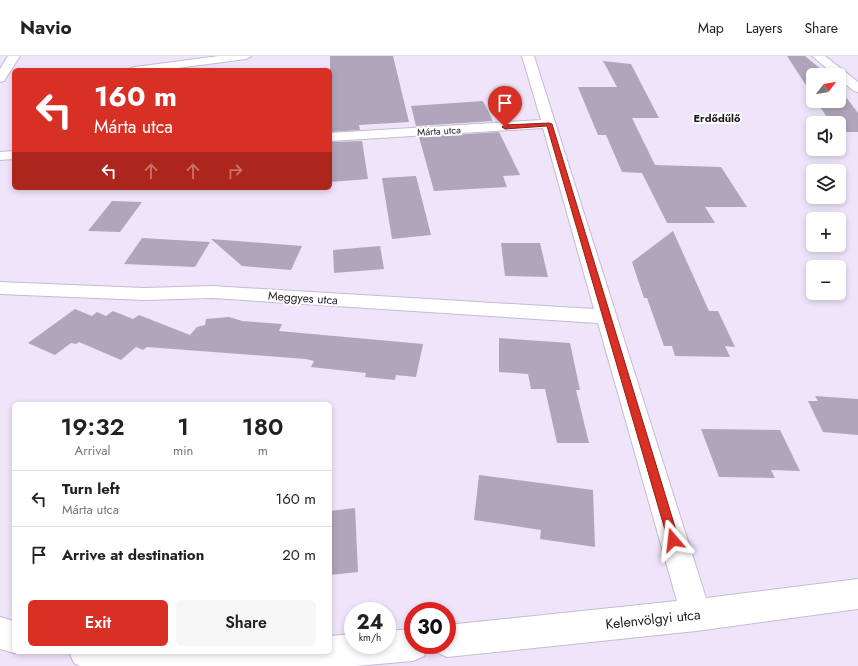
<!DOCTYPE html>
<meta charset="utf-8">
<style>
:root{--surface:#fff;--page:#f6f6f6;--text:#222;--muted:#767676;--line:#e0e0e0;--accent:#d93025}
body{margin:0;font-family:Jost,sans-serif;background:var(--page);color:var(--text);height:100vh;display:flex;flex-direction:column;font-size:15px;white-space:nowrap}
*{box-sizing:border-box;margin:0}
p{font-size:13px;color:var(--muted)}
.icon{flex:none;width:22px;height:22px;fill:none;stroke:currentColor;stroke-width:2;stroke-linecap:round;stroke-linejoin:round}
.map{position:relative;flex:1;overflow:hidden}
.drawer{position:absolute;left:12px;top:346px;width:320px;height:252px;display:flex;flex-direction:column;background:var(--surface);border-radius:6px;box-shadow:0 2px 6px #0003}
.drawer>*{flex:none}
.banner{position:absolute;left:12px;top:12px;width:320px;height:122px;border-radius:6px;box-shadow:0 2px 6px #0003;background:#d93025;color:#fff;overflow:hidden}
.needle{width:26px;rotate:59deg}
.tools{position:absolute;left:806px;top:12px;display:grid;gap:8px}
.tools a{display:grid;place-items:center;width:40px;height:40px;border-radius:6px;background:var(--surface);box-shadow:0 2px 6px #0003;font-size:20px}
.speed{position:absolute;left:344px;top:546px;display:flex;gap:8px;font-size:20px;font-weight:700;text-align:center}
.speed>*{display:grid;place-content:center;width:52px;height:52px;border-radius:50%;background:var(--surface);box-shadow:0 2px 6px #0003;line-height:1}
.speed small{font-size:10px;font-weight:400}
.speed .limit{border:6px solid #d22;background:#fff;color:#111}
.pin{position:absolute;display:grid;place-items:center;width:34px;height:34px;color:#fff;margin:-41px -17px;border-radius:50% 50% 50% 0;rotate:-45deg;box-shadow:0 0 4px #0007}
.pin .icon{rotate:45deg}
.me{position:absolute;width:44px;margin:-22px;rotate:343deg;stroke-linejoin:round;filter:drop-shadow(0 0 3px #0008)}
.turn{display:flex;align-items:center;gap:14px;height:84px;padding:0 16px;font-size:18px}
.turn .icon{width:52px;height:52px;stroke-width:2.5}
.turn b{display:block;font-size:28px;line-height:34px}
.lanes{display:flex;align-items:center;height:38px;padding:0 16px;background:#0003;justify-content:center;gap:20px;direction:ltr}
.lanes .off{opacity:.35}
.eta{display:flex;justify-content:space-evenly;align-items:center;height:68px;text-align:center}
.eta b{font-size:24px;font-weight:600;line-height:28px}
.primary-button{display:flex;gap:8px;margin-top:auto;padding:8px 16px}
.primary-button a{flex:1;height:46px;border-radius:6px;background:var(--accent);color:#fff;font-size:16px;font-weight:600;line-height:46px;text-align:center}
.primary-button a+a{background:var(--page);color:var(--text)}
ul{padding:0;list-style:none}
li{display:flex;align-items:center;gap:12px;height:56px;padding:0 16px;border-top:1px solid var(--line)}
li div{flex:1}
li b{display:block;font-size:15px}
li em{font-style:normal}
header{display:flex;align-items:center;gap:24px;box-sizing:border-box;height:56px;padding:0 20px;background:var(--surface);border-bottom:1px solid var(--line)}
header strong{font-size:19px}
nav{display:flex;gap:22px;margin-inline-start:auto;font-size:14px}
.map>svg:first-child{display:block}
.building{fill:#b0a5ba}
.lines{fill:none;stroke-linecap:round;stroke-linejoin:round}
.minor-casing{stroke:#c6bbd1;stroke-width:2}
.minor{fill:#fff;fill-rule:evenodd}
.route{fill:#d93025;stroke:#8d1f18}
.labels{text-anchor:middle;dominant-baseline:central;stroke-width:4;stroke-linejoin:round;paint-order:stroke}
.far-street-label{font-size:10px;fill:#1e1a22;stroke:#fff}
.far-neighbourhood-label{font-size:11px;font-weight:bold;fill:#1e1a22;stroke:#fff}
.street-label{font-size:12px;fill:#1e1a22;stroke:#fff}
.near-street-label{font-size:14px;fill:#1e1a22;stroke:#fff}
</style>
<header>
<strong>Navio</strong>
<nav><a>Map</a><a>Layers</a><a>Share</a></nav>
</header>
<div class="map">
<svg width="858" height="610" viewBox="0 0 858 610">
<rect width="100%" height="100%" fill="#efe4fa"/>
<!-- building -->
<g class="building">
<polygon points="330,0 393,0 409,66 359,69 360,74 330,76"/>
<polygon points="787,0 805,0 828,19 813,19 813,40"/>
<polygon points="603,5 631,8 659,62 632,62 655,109 721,111 747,151 705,151 715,167 667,167 642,117 622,116 606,79 598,79 580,36 578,31 617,31"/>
<polygon points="839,32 858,57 858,76 839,76 839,67 831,67 816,45 839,45"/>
<polygon points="483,45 493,65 416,70 411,50"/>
<polygon points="499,76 520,119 503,120 507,131 434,135 419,81"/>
<polygon points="362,85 368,123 331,126 330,86"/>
<polygon points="416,120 431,179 392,183 382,122"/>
<polygon points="112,145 142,146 120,176 88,175"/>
<polygon points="673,175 709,255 718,255 735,291 725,290 730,301 675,300 672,290 664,290 647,242 644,242 632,206"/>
<polygon points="142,182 210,186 195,211 124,208"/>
<polygon points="211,183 302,190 291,214 242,210"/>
<polygon points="501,187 540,187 548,221 505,220"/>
<polygon points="380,190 384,213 334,217 333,194"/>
<polygon points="75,253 92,260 97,256 106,260 113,255 133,263 139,259 190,279 197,271 205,269 206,263 229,261 242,265 282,268 279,275 423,288 416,321 396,319 395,324 365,321 366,317 311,311 314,305 306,303 147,291 143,294 136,291 121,304 79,286 76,288 71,287 55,299 28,287"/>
<polygon points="499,282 570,287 580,334 576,334 589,387 557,387 545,333 531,333 528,318 499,316"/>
<polygon points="815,340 858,343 858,379 823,376 808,345 818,345"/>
<polygon points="701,373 780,374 800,415 771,414 775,422 719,421"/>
<polygon points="479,419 593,434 595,491 540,483 541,474 474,464"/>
<polygon points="355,452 358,516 330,519 330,455"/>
</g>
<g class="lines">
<defs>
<g id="minor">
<polygon points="8,0 20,0 4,25 0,26 0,13"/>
<polygon points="219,0 252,0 246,3 162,14 129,14 131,12 135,11"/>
<polygon points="522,0 534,0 706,542 858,523 858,553 696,575 447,601 436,596 433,589 447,589 447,569 677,545 598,267 212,242 144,244 0,238 0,226 144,232 212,230 594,253 543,72 330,85 330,77 541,64"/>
<polygon points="812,0 825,0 858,26 858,36 854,35 839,23 839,19 835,19"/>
<polygon points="14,95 14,103 0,104 0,96"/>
<polygon points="0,561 14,565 14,596 16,596 14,597 0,593"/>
<polygon points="413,573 413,589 429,589 424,600 413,605 356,610 80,610 74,607 69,596 330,596 330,580 353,578 353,589 387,589 387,575"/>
</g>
</defs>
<!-- minor casing -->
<use href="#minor" class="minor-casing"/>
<!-- minor -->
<use href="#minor" class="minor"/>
</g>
<!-- route -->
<polygon class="route" points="549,67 552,68 679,484 678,488 673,490 669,488 668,484 547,70 505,73 502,71 505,69"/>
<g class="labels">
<!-- far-street labels -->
<g class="far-street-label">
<text transform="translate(439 75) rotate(-3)">Márta utca</text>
</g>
<!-- far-neighbourhood labels -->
<g class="far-neighbourhood-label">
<text x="717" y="62">Erdődűlő</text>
</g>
<!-- street labels -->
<g class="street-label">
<text transform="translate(303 242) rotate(4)">Meggyes utca</text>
</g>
<!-- near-street labels -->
<g class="near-street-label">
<text transform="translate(653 563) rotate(-6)">Kelenvölgyi utca</text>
</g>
</g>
</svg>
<div class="tools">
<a><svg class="needle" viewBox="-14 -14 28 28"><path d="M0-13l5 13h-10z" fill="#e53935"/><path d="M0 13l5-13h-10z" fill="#767676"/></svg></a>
<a><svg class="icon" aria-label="sound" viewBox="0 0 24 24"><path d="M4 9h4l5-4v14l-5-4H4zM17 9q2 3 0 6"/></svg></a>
<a><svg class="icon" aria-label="layers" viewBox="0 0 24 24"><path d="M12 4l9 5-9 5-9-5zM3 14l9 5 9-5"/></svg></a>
<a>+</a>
<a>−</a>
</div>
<div class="speed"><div>24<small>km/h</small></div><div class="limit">30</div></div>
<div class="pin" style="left:505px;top:71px;background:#d93025"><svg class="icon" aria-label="arrive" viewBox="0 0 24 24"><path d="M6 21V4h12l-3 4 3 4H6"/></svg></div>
<svg class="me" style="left:673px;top:484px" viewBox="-20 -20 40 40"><path d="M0-17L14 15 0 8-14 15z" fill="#d93025" stroke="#fff" stroke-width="4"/></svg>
<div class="banner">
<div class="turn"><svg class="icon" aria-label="left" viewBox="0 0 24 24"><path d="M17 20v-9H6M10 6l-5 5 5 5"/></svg><div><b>160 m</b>Márta utca</div></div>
<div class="lanes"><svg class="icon" aria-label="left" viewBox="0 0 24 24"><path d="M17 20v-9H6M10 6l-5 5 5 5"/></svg><svg class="icon off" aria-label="ahead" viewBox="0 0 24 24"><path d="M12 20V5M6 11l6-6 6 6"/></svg><svg class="icon off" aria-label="ahead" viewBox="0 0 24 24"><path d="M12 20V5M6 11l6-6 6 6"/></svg><svg class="icon off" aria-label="right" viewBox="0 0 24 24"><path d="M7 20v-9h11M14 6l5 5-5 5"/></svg></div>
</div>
<section class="drawer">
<div class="eta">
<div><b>19:32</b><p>Arrival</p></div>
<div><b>1</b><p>min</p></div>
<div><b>180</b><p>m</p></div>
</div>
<ul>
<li><svg class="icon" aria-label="left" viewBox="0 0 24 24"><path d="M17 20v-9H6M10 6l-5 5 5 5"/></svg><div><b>Turn left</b><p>Márta utca</p></div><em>160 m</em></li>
<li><svg class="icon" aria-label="arrive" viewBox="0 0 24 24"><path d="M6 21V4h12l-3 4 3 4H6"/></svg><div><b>Arrive at destination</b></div><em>20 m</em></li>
</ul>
<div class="primary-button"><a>Exit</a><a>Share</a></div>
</section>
</div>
